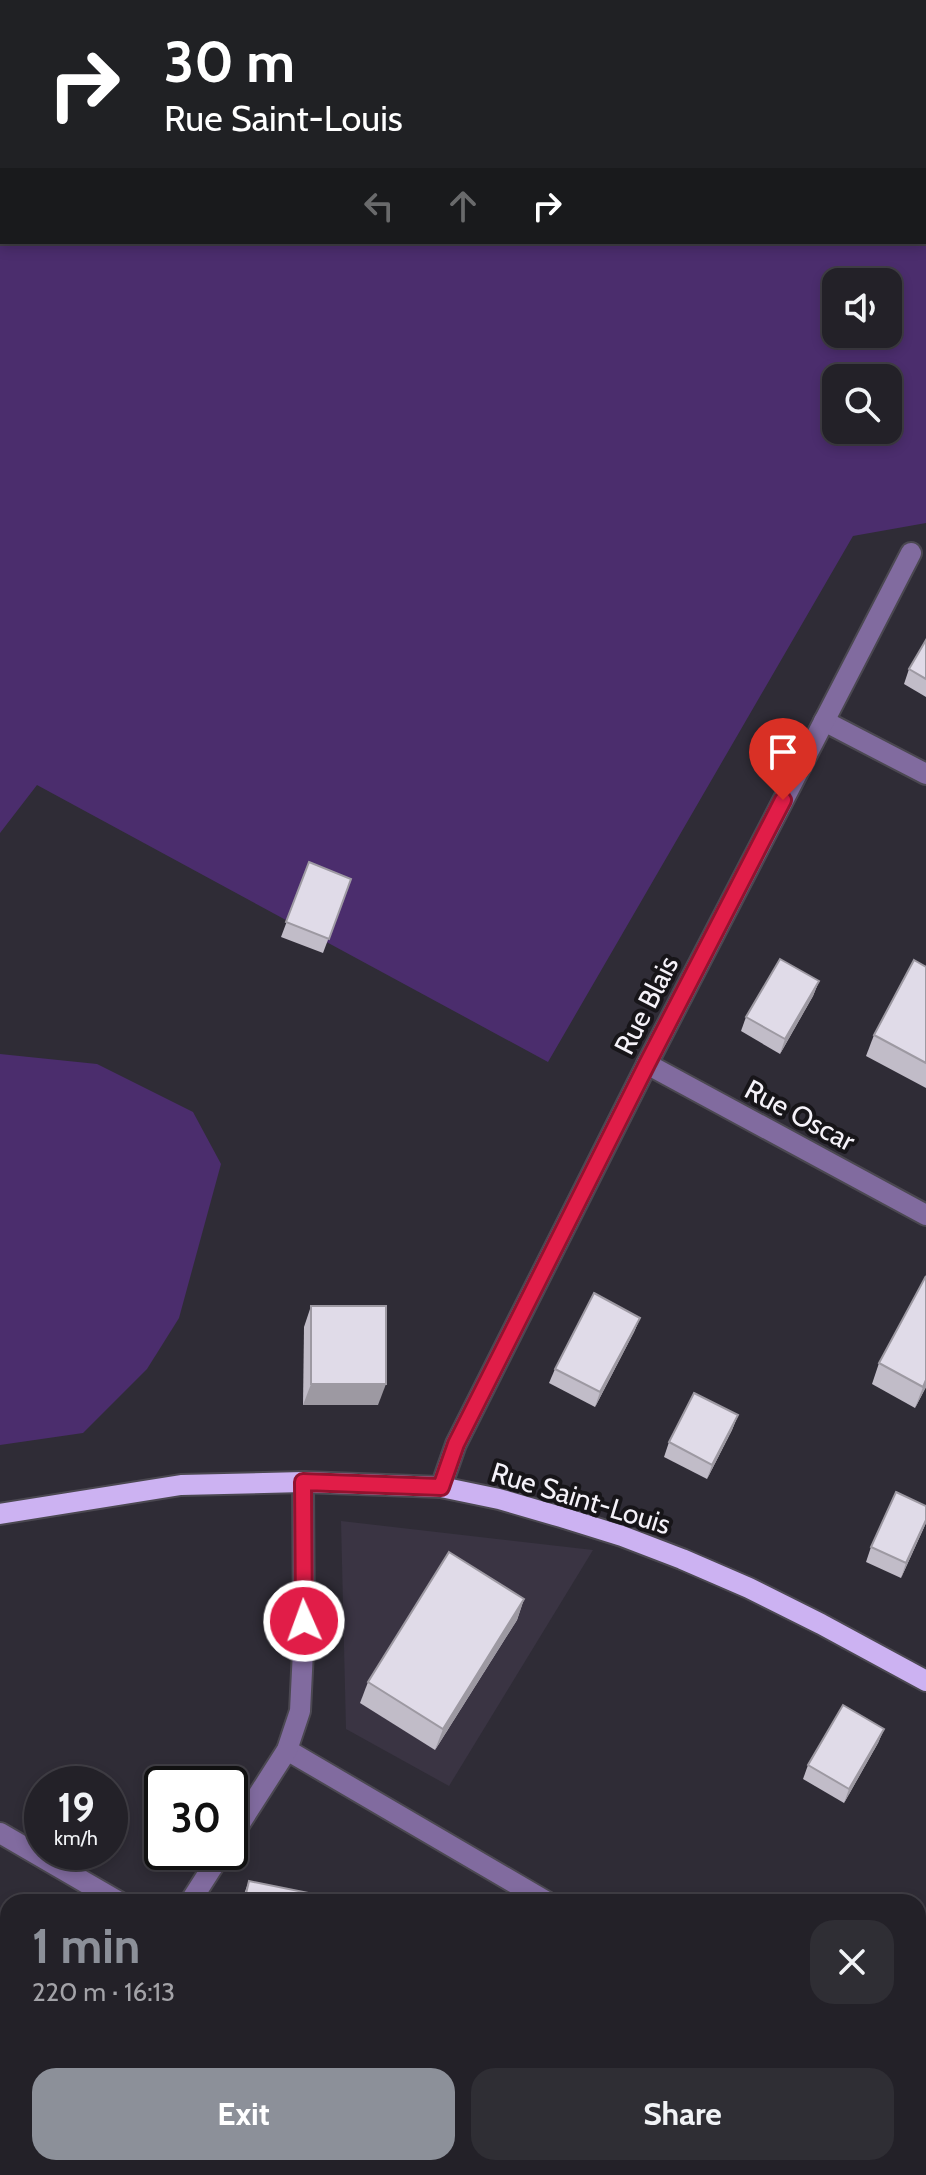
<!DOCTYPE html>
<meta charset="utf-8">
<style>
:root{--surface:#232128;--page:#2f2e34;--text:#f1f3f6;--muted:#a3a3a8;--line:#403e45;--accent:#8c9099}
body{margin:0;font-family:Cabin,sans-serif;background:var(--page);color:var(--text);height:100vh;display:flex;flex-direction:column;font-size:30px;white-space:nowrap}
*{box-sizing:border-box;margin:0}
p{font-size:26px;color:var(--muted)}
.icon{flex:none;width:44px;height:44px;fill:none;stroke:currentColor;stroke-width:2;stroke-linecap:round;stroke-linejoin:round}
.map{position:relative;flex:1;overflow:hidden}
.panel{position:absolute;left:0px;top:1894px;width:926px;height:282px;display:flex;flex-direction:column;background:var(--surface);border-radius:24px 24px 0 0;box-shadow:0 4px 12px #0003,0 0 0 2px var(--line)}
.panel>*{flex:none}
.hud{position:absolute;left:0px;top:0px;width:926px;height:244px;box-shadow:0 4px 12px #0003,0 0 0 2px var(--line);background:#202124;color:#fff;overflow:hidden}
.controls{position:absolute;left:822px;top:268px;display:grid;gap:16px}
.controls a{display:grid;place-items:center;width:80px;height:80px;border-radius:16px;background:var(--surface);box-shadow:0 4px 12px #0003,0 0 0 2px var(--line);font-size:40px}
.speed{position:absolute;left:24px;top:1766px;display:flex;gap:16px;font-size:40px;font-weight:700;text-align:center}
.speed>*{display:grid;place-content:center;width:104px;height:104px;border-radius:50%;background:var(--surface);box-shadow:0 4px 12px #0003,0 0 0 2px var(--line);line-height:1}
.speed small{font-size:20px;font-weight:400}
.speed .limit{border:4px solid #111;border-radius:12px;background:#fff;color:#111}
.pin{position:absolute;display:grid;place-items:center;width:68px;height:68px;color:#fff;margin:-82px -34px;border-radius:50% 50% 50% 0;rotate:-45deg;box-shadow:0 0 8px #0007}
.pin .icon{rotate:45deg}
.me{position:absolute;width:88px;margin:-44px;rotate:358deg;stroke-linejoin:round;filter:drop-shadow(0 0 6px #0008)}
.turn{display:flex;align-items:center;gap:28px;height:168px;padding:0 32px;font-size:36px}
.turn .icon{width:104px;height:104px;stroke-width:2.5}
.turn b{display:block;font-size:56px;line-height:68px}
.lanes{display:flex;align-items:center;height:76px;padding:0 32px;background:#0003;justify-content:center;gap:40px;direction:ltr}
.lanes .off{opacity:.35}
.round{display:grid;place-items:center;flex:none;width:84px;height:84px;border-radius:24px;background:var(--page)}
.summary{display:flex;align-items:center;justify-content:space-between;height:136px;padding:0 32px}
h1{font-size:48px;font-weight:800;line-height:60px;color:var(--accent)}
.button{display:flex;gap:16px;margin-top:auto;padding:16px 32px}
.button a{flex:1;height:92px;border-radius:24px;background:var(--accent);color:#fff;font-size:32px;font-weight:800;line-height:92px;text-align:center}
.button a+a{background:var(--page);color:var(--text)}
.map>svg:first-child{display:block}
.built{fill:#3a3443}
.green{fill:#4b2d6d;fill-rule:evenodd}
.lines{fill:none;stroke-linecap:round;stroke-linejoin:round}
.minor-casing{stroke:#4b4851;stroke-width:24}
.major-casing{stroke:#4b4851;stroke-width:24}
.minor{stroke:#816b9f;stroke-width:20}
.major{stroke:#ccb2f2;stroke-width:20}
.wall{fill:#c1bcc8}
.shaded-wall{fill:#9d99a2}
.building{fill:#e0dbe8;stroke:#9d99a2;stroke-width:2}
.route-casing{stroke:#92132f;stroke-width:20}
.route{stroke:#e11d48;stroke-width:14}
.labels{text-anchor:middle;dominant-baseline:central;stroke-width:8;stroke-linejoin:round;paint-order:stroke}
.street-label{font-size:28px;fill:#f5f2f9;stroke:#171519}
</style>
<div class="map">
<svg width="926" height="2175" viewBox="0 0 926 2175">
<rect width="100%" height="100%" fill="#2f2c36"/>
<!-- built -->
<polygon class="built" points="341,1521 593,1550 449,1786 346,1729"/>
<!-- green -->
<g class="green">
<path d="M0 0H926V523L853 536 548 1062 37 785 0 833ZM2 2H924V242H2ZM836 282H888V334H836ZM836 378H888V430H836Z"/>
<polygon points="0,1054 97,1064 193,1112 221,1164 179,1318 147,1369 83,1433 0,1445"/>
</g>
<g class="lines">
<defs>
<g id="minor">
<polyline points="824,721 926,774"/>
<polyline points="647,1064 926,1215"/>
<polyline points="441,1487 456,1444 647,1064 911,553"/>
<polyline points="287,1750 547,1902"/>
<polyline points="0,1833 119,1902"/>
<polyline points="230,1839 287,1750 300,1711 304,1631 303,1482"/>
<polyline points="190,1902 222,1852"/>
<polyline points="918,2150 926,2157"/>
<polyline points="34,2175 38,2168"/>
<polyline points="552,2175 556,2168"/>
</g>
<polyline id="major" points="0,1514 181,1485 303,1482 441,1487 499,1499 561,1517 622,1536 682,1559 749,1588 821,1624 926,1681"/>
</defs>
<!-- minor casing -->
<use href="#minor" class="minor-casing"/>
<!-- major casing -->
<use href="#major" class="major-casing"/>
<!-- minor -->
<use href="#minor" class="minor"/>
<!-- major -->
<use href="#major" class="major"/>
</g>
<!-- wall -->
<g class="wall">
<polygon points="926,640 926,697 904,684 909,669"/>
<polygon points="309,862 351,879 323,953 281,937"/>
<polygon points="926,967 926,1088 866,1056 874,1035"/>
<polygon points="819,981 813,996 780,1054 741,1031 746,1017"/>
<polygon points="926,1276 926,1387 915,1408 872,1384 879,1363"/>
<polygon points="311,1306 378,1405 303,1405 304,1327"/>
<polygon points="640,1318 634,1332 595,1407 549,1383 555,1369"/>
<polygon points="738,1415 732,1430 707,1479 664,1457 669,1442"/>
<polygon points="926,1523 901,1578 866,1562 871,1547"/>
<polygon points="524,1599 517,1620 435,1750 360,1703 368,1682"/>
<polygon points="884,1729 878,1743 844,1803 803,1779 808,1765"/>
<polygon points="249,1881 353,1902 241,1902"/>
</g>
<!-- shaded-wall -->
<g class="shaded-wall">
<polygon points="819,981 813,996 780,1054 785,1039"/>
<polygon points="640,1318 634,1332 595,1407 600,1392"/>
<polygon points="926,1380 926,1387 915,1408 923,1387"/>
<polygon points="311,1384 386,1384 378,1405 303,1405"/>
<polygon points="738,1415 732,1430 707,1479 712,1465"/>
<polygon points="926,1520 926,1523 901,1578 906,1563"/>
<polygon points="524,1599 517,1620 435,1750 443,1729"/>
<polygon points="884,1729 878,1743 844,1803 849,1789"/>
</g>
<!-- building -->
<g class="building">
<polygon points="926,640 926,679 909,669"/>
<polygon points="309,862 351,879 329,939 286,922"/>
<polygon points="780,959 819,981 785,1039 746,1017"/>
<polygon points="914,960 926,967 926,1063 874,1035"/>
<polygon points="926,1276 926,1380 923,1387 879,1363"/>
<polygon points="594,1293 640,1318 600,1392 555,1369"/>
<rect x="311" y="1306" width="75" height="78"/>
<polygon points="694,1393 738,1415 712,1465 669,1442"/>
<polygon points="896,1492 926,1506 926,1520 906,1563 871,1547"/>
<polygon points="449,1552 524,1599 443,1729 368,1682"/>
<polygon points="843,1705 884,1729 849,1789 808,1765"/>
<polygon points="249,1881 353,1902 244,1902"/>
<polygon points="409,2168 499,2168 496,2175 406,2175"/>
</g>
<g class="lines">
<defs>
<polyline id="route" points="304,1621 303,1482 441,1487 456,1444 647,1064 783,800"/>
</defs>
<!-- route casing -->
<use href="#route" class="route-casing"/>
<!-- route -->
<use href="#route" class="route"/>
</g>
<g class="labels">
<!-- street labels -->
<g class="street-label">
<text transform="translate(646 1005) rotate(-63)">Rue Blais</text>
<text transform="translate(800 1115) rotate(28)">Rue Oscar</text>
<text transform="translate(581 1498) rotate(17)">Rue Saint-Louis</text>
</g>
</g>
</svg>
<div class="controls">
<a><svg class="icon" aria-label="sound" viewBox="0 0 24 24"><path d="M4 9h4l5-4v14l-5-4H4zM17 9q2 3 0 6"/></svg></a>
<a><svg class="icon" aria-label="search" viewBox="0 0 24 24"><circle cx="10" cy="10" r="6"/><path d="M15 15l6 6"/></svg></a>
</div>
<div class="speed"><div>19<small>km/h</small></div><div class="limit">30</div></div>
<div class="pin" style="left:783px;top:800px;background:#d93025"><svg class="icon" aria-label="arrive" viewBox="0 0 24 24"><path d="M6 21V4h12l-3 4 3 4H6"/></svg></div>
<svg class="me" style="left:304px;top:1621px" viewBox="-20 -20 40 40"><circle r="17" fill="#e11d48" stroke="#fff" stroke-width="3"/><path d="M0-11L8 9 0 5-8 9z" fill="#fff"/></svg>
<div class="hud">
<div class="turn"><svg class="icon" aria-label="right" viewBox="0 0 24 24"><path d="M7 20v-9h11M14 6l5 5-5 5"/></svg><div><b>30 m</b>Rue Saint-Louis</div></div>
<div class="lanes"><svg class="icon off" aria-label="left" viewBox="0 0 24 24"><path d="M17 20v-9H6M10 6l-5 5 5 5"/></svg><svg class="icon off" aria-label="ahead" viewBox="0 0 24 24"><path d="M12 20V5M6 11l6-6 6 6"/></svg><svg class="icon" aria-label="right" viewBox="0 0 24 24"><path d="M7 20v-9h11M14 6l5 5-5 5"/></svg></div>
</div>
<section class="panel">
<div class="summary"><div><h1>1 min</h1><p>220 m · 16:13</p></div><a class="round"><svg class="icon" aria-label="close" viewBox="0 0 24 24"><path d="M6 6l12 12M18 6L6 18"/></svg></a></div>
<div class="button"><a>Exit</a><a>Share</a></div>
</section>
</div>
